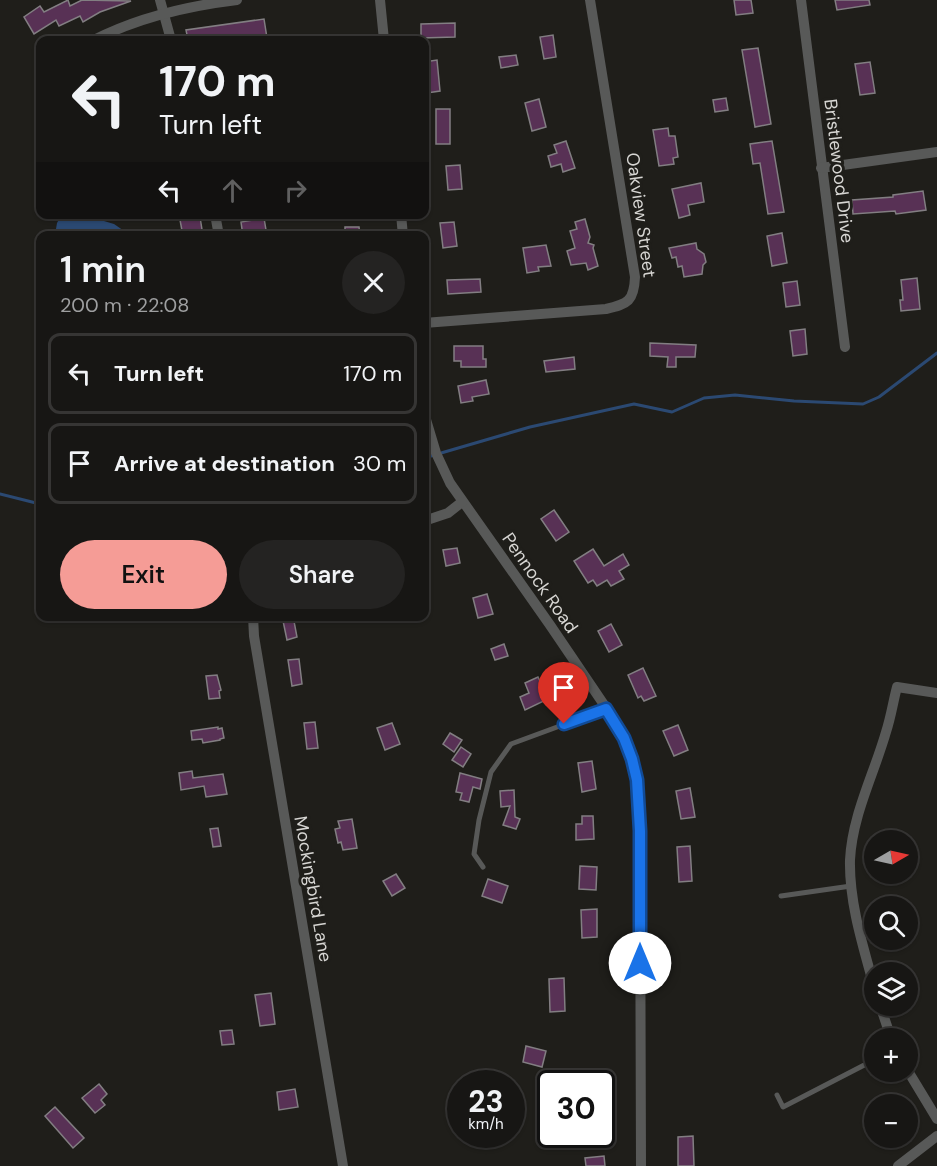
<!DOCTYPE html>
<meta charset="utf-8">
<style>
:root{--surface:#171614;--page:#242322;--text:#f1f3f6;--muted:#9e9fa0;--line:#363534;--accent:#f59c96}
body{margin:0;font-family:"DM Sans",sans-serif;background:var(--page);color:var(--text);height:100vh;display:flex;flex-direction:column;font-size:22px;white-space:nowrap}
*{box-sizing:border-box;margin:0}
p{font-size:20px;color:var(--muted)}
.icon{flex:none;width:33px;height:33px;fill:none;stroke:currentColor;stroke-width:2;stroke-linecap:round;stroke-linejoin:round}
.map{position:relative;flex:1;overflow:hidden}
.side{position:absolute;left:36px;top:231px;width:393px;height:390px;display:flex;flex-direction:column;background:var(--surface);border-radius:12px;box-shadow:0 2px 4px #0004,0 0 0 2px var(--line)}
.side>*{flex:none}
.banner{position:absolute;left:36px;top:36px;width:393px;height:183px;border-radius:12px;box-shadow:0 2px 4px #0004,0 0 0 2px var(--line);background:#171614;color:var(--text);overflow:hidden}
.needle{width:39px;rotate:81deg}
.buttons{position:absolute;left:864px;top:830px;display:grid;gap:12px}
.buttons a{display:grid;place-items:center;width:54px;height:54px;border-radius:50%;background:var(--surface);box-shadow:0 2px 4px #0004,0 0 0 2px var(--line);font-size:30px}
.speed{position:absolute;left:447px;top:1070px;display:flex;gap:12px;font-size:30px;font-weight:700;text-align:center}
.speed>*{display:grid;place-content:center;width:78px;height:78px;border-radius:50%;background:var(--surface);box-shadow:0 2px 4px #0004,0 0 0 2px var(--line);line-height:1}
.speed small{font-size:15px;font-weight:400}
.speed .limit{border:3px solid #111;border-radius:9px;background:#fff;color:#111}
.pin{position:absolute;display:grid;place-items:center;width:51px;height:51px;color:#fff;margin:-62px -26px;border-radius:50% 50% 50% 0;rotate:-45deg;box-shadow:0 0 6px #0007}
.pin .icon{rotate:45deg}
.me{position:absolute;width:66px;margin:-33px;rotate:0deg;stroke-linejoin:round;filter:drop-shadow(0 0 4px #0008)}
.turn{display:flex;align-items:center;gap:21px;height:126px;padding:0 24px;font-size:27px}
.turn .icon{width:78px;height:78px;stroke-width:2.5}
.turn b{display:block;font-size:42px;line-height:51px}
.lanes{display:flex;align-items:center;height:57px;padding:0 24px;background:#0003;justify-content:center;gap:30px;direction:ltr}
.lanes .off{opacity:.35}
.round{display:grid;place-items:center;flex:none;width:63px;height:63px;border-radius:32px;background:var(--page)}
.headline{display:flex;align-items:center;justify-content:space-between;height:102px;padding:0 24px}
h1{font-size:36px;font-weight:600;line-height:45px}
.primary-button{display:flex;gap:12px;margin-top:auto;padding:12px 24px}
.primary-button a{flex:1;height:69px;border-radius:36px;background:var(--accent);color:#111;font-size:24px;font-weight:600;line-height:69px;text-align:center}
.primary-button a+a{background:var(--page);color:var(--text)}
ul{padding:0;list-style:none}
li{display:flex;align-items:center;gap:18px;height:81px;margin:0 12px 9px;padding:0 12px;border:3px solid var(--line);border-radius:12px}
li div{flex:1}
li b{display:block;font-size:22px}
li em{font-style:normal}
.map>svg:first-child{display:block}
.water{fill:#2b4972}
.lines{fill:none;stroke-linecap:round;stroke-linejoin:round}
.stream{stroke:#2b4972;stroke-width:3}
.building{fill:#583155;stroke:#827e82;stroke-width:1.5}
.service{stroke:#585958;stroke-width:5}
.minor{stroke:#585958;stroke-width:10}
.route-casing{stroke:#114b97;stroke-width:15}
.route{stroke:#1a73e8;stroke-width:10}
.labels{text-anchor:middle;dominant-baseline:central;stroke-width:6;stroke-linejoin:round;paint-order:stroke}
.street-label{font-size:18px;fill:#d7d6d3;stroke:#1f1e1a}
</style>
<div class="map">
<svg width="937" height="1166" viewBox="0 0 937 1166">
<rect width="100%" height="100%" fill="#1f1e1a"/>
<!-- water -->
<polygon class="water" points="62,214 92,215 94,218 114,224 130,235 55,235 57,223"/>
<g class="lines">
<!-- stream -->
<g class="stream">
<polyline points="424,458 530,427 634,404 672,412 704,398 735,395 794,401 863,404 879,397 937,353"/>
<polyline points="0,494 40,504"/>
</g>
</g>
<!-- building -->
<g class="building">
<polygon points="68,0 70,6 82,0 131,1 100,12 83,22 80,16 59,26 56,20 34,34 24,17 40,6 44,12"/>
<polygon points="734,0 751,0 753,13 736,15"/>
<polygon points="835,0 869,0 870,5 837,10"/>
<polygon points="264,19 267,38 249,40 188,40 186,30"/>
<polygon points="455,23 455,37 421,38 421,24"/>
<polygon points="553,35 556,57 544,59 540,37"/>
<polygon points="758,48 771,124 755,127 742,50"/>
<polygon points="516,55 518,65 501,68 499,57"/>
<polygon points="437,60 440,91 427,93 424,62"/>
<polygon points="870,62 875,93 860,95 855,64"/>
<polygon points="726,98 728,110 715,112 713,100"/>
<polygon points="539,99 546,127 532,131 525,103"/>
<rect x="436" y="109" width="14" height="35"/>
<polygon points="668,128 669,136 675,136 678,157 673,158 674,164 659,166 653,130"/>
<polygon points="566,141 575,168 563,172 561,164 551,167 548,156 557,153 554,145"/>
<polygon points="772,141 784,212 768,214 760,163 753,164 750,144"/>
<polygon points="460,165 462,189 448,190 446,166"/>
<polygon points="701,183 704,202 688,205 690,215 679,218 672,189"/>
<polygon points="923,191 926,210 896,214 895,211 853,214 852,200 893,197 893,195"/>
<polygon points="200,217 203,236 183,236 180,220"/>
<polygon points="264,218 267,236 243,236 241,222"/>
<polygon points="585,219 590,237 588,243 594,245 593,248 598,266 588,270 586,263 571,265 567,251 575,248 570,231 577,229 575,222"/>
<polygon points="454,222 457,246 443,248 440,223"/>
<polygon points="345,227 359,227 360,236 345,236"/>
<polygon points="782,233 787,263 772,266 767,236"/>
<polygon points="696,243 697,249 704,254 706,262 703,265 702,274 684,277 682,266 678,267 676,257 672,258 669,248"/>
<polygon points="546,245 551,266 538,267 539,271 527,273 523,248"/>
<polygon points="917,278 920,309 901,311 900,300 903,300 901,280"/>
<polygon points="480,279 481,292 448,294 447,280"/>
<polygon points="797,281 800,305 786,307 783,283"/>
<polygon points="805,329 807,354 793,356 790,331"/>
<polygon points="650,343 696,345 695,357 676,357 676,367 667,367 668,357 650,356"/>
<polygon points="454,346 483,346 483,359 486,359 486,367 461,367 461,361 454,361"/>
<polygon points="574,357 575,369 546,372 544,361"/>
<polygon points="486,380 489,394 472,397 473,401 461,403 458,386"/>
<polygon points="554,510 569,532 556,541 541,519"/>
<polygon points="457,548 460,563 446,566 443,550"/>
<polygon points="593,549 604,566 623,554 629,565 619,571 624,579 611,586 607,580 597,586 593,580 588,583 574,561"/>
<polygon points="487,594 493,614 478,618 473,598"/>
<polygon points="282,616 293,616 297,637 287,640"/>
<polygon points="611,624 622,645 609,652 598,631"/>
<polygon points="504,644 508,656 495,660 491,649"/>
<polygon points="299,659 302,684 292,686 288,660"/>
<polygon points="643,668 656,696 644,701 641,696 638,698 628,675"/>
<polygon points="217,675 221,690 219,691 220,698 209,699 206,676"/>
<polygon points="538,677 548,699 525,710 520,697 529,693 525,683"/>
<polygon points="315,722 318,748 307,749 304,723"/>
<polygon points="392,723 400,744 385,750 377,728"/>
<polygon points="678,725 688,750 674,756 663,731"/>
<polygon points="218,727 218,729 222,728 224,738 220,739 220,740 203,743 202,739 192,740 191,731"/>
<polygon points="450,733 462,740 454,752 443,744"/>
<polygon points="461,747 471,754 463,767 452,760"/>
<polygon points="592,761 596,789 582,792 578,763"/>
<polygon points="192,771 193,778 223,774 227,794 206,797 204,786 181,790 179,773"/>
<polygon points="460,773 482,779 480,789 473,787 469,802 460,800 462,793 456,792"/>
<polygon points="690,788 695,817 681,819 676,791"/>
<polygon points="514,790 515,817 520,819 516,829 503,825 510,806 501,807 500,791"/>
<polygon points="582,816 593,816 594,839 576,840 576,824 582,824"/>
<polygon points="352,819 357,848 343,850 341,842 338,843 335,829 340,828 338,821"/>
<polygon points="218,828 221,846 213,847 210,829"/>
<polygon points="690,846 692,881 679,882 677,847"/>
<polygon points="580,866 597,867 596,890 579,889"/>
<polygon points="396,874 405,888 392,896 383,881"/>
<polygon points="488,879 508,886 502,903 482,896"/>
<polygon points="597,909 597,937 582,938 581,910"/>
<polygon points="564,978 565,1011 550,1012 549,979"/>
<polygon points="271,993 275,1024 260,1026 255,995"/>
<polygon points="232,1030 234,1044 222,1045 220,1031"/>
<polygon points="526,1046 546,1051 542,1067 523,1062"/>
<polygon points="99,1084 107,1094 101,1100 105,1105 95,1113 82,1098"/>
<polygon points="295,1089 298,1107 279,1110 277,1092"/>
<polygon points="55,1107 84,1138 73,1148 45,1116"/>
<polygon points="693,1136 694,1166 678,1166 678,1137"/>
<polygon points="604,1156 605,1166 586,1166 585,1158"/>
</g>
<g class="lines">
<!-- service -->
<g class="service">
<polyline points="483,867 474,854 479,820 491,772 511,744 606,709"/>
<polyline points="781,896 851,886"/>
<polyline points="777,1095 783,1107 874,1060"/>
</g>
<!-- minor -->
<g class="minor">
<polyline points="160,0 171,40"/>
<polyline points="380,0 384,40"/>
<polyline points="801,0 845,347"/>
<path d="M94 40C139 17 187 6 237 0"/>
<polyline points="821,168 937,152"/>
<polyline points="215,214 219,236"/>
<polyline points="401,214 403,236"/>
<path d="M424 323 606 309C628 304 634 301 635 277L590 0"/>
<polyline points="424,413 436,453 450,483 550,625 611,715 624,738 632,759 637,780 640,847 641,1166"/>
<polyline points="424,521 448,513 462,502"/>
<polyline points="253,616 254,636 343,1166"/>
<path d="M874 986C863 946 849 902 850 860 852 816 874 774 886 732 891 717 893 702 897 687L937 693"/>
<polyline points="880,1005 891,1038"/>
<polyline points="908,1071 937,1119"/>
<polyline points="898,1166 937,1136"/>
</g>
</g>
<g class="lines">
<defs>
<polyline id="route" points="564,724 606,709 624,738 632,759 637,780 640,831 640,963"/>
</defs>
<!-- route casing -->
<use href="#route" class="route-casing"/>
<!-- route -->
<use href="#route" class="route"/>
</g>
<g class="labels">
<!-- street labels -->
<g class="street-label">
<text transform="translate(839 171) rotate(83)">Bristlewood Drive</text>
<text transform="translate(641 215) rotate(82)">Oakview Street</text>
<text transform="translate(540 583) rotate(55)">Pennock Road</text>
<text transform="translate(313 889) rotate(80)">Mockingbird Lane</text>
</g>
</g>
</svg>
<div class="buttons">
<a><svg class="needle" viewBox="-14 -14 28 28"><path d="M0-13l5 13h-10z" fill="#e53935"/><path d="M0 13l5-13h-10z" fill="#9e9fa0"/></svg></a>
<a><svg class="icon" aria-label="search" viewBox="0 0 24 24"><circle cx="10" cy="10" r="6"/><path d="M15 15l6 6"/></svg></a>
<a><svg class="icon" aria-label="layers" viewBox="0 0 24 24"><path d="M12 4l9 5-9 5-9-5zM3 14l9 5 9-5"/></svg></a>
<a>+</a>
<a>−</a>
</div>
<div class="speed"><div>23<small>km/h</small></div><div class="limit">30</div></div>
<div class="pin" style="left:564px;top:724px;background:#d93025"><svg class="icon" aria-label="arrive" viewBox="0 0 24 24"><path d="M6 21V4h12l-3 4 3 4H6"/></svg></div>
<svg class="me" style="left:640px;top:963px" viewBox="-20 -20 40 40"><circle r="19" fill="#fff"/><path d="M0-13L10 11 0 6-10 11z" fill="#1a73e8"/></svg>
<div class="banner">
<div class="turn"><svg class="icon" aria-label="left" viewBox="0 0 24 24"><path d="M17 20v-9H6M10 6l-5 5 5 5"/></svg><div><b>170 m</b>Turn left</div></div>
<div class="lanes"><svg class="icon" aria-label="left" viewBox="0 0 24 24"><path d="M17 20v-9H6M10 6l-5 5 5 5"/></svg><svg class="icon off" aria-label="ahead" viewBox="0 0 24 24"><path d="M12 20V5M6 11l6-6 6 6"/></svg><svg class="icon off" aria-label="right" viewBox="0 0 24 24"><path d="M7 20v-9h11M14 6l5 5-5 5"/></svg></div>
</div>
<section class="side">
<div class="headline"><div><h1>1 min</h1><p>200 m · 22:08</p></div><a class="round"><svg class="icon" aria-label="close" viewBox="0 0 24 24"><path d="M6 6l12 12M18 6L6 18"/></svg></a></div>
<ul>
<li><svg class="icon" aria-label="left" viewBox="0 0 24 24"><path d="M17 20v-9H6M10 6l-5 5 5 5"/></svg><div><b>Turn left</b></div><em>170 m</em></li>
<li><svg class="icon" aria-label="arrive" viewBox="0 0 24 24"><path d="M6 21V4h12l-3 4 3 4H6"/></svg><div><b>Arrive at destination</b></div><em>30 m</em></li>
</ul>
<div class="primary-button"><a>Exit</a><a>Share</a></div>
</section>
</div>
